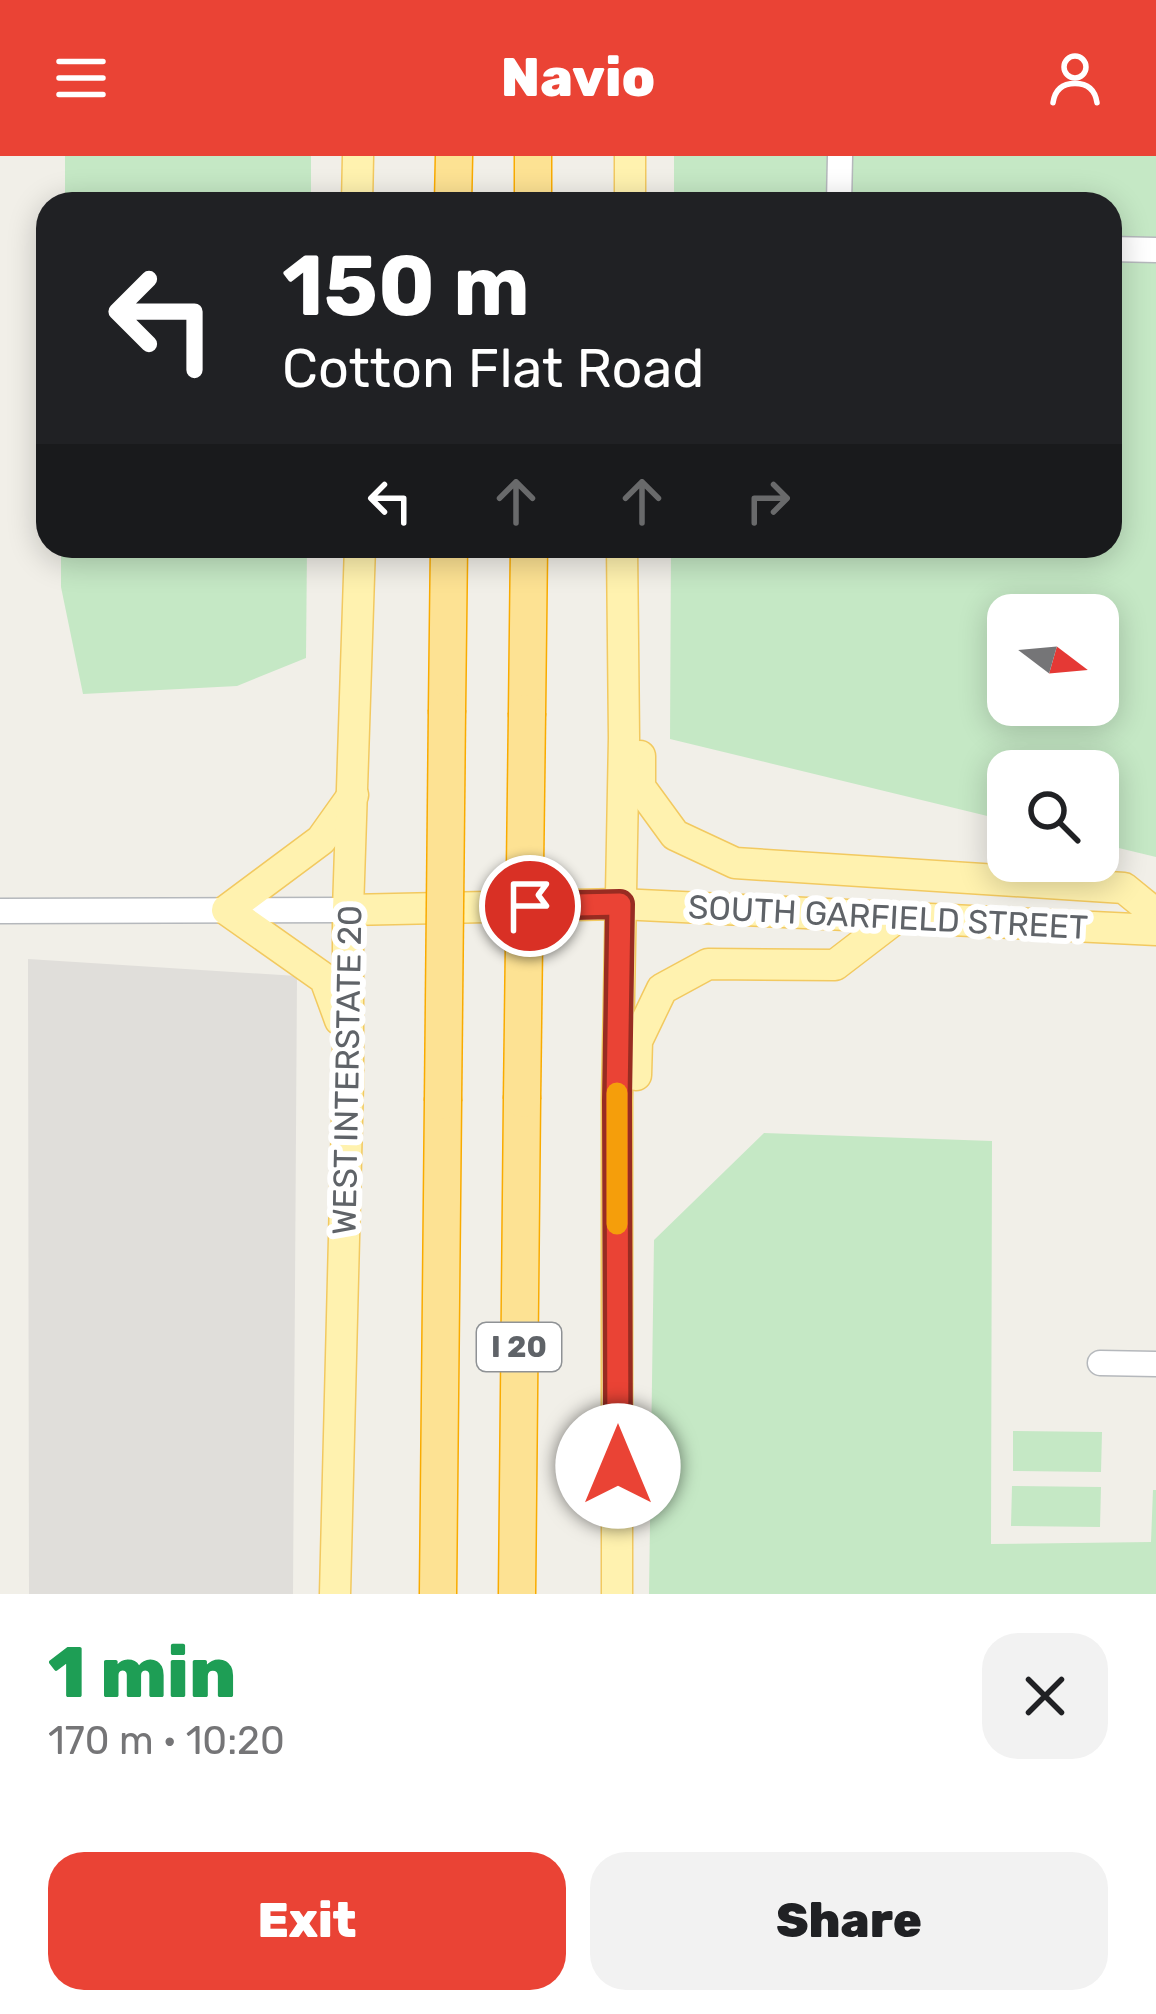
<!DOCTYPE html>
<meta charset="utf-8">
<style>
:root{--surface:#fff;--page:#f2f2f2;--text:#202124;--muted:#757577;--accent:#ea4335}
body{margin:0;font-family:Rubik,sans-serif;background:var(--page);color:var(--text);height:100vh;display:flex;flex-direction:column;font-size:45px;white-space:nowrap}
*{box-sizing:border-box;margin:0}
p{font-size:39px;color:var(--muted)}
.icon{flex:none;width:66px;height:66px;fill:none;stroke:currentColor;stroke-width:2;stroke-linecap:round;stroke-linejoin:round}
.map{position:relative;height:1438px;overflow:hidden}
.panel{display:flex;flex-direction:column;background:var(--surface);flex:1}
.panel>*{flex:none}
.banner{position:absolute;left:36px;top:36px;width:1086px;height:366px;border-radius:36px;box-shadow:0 6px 30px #0003;background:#202124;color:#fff;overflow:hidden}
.needle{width:78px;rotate:106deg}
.fabs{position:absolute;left:987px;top:438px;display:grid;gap:24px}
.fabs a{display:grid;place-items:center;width:132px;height:132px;border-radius:24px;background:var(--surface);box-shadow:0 6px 30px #0003;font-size:60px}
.pin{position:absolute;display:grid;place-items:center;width:102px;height:102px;color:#fff;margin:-51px;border:6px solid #fff;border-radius:50%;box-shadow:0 3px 12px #0007}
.me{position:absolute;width:132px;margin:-66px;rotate:0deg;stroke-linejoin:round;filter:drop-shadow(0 0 9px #0008)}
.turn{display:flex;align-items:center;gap:42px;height:252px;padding:0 48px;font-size:54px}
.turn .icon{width:156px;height:156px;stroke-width:2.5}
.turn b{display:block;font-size:84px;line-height:102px}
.lanes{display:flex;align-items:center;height:114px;padding:0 48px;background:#0003;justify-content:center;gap:60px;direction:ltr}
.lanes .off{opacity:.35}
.round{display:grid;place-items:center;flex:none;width:126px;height:126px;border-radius:36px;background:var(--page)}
.headline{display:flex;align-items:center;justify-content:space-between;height:204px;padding:0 48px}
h1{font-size:72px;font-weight:800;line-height:90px;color:#1e9e55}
.action{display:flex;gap:24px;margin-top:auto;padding:24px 48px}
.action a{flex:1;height:138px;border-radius:36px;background:var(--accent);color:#fff;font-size:48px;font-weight:800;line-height:138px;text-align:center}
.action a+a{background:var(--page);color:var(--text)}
header{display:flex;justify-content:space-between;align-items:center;height:156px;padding:0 48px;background:var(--accent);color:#fff;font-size:54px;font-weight:800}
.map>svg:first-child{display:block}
.industrial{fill:#e0deda}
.green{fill:#c5e8c5;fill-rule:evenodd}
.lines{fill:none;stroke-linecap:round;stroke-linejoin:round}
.minor-casing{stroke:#b5b8bc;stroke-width:27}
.major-casing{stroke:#f2c960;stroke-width:33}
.highway-casing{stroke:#f9ab00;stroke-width:39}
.minor{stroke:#fff;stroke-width:24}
.major{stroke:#fff2af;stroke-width:30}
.highway{stroke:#fde293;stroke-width:36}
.highway-bridge-casing{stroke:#f9ab00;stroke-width:39;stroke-linecap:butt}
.highway-bridge{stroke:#fde293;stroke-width:36}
.route-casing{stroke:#982c22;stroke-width:30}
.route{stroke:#ea4335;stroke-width:21}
.slow{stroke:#f59e0b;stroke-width:21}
.labels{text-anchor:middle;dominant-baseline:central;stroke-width:12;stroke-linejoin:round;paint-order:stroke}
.shield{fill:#fff;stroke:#8f9295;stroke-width:3}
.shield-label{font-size:30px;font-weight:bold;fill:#5f6368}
.street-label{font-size:33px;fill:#5f6368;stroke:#fff}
</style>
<header><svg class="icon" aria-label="menu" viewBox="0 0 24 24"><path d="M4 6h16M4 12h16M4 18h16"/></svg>Navio<svg class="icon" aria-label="person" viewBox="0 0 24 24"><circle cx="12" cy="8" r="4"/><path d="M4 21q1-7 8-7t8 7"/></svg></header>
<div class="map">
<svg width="1156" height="1438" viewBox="0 0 1156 1438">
<rect width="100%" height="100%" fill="#f1efe8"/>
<!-- industrial -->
<polygon class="industrial" points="28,803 297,820 293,1438 29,1438"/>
<!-- green -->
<g class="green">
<rect x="65" y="0" width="246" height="48"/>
<path d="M674 0H1156V701L1098 687V615H1008V665L670 583 671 390H1110V48H674ZM1008 459H1098V549H1008Z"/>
<polygon points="61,390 307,390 306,502 237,530 83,538 61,431"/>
<polygon points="764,977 992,985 991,1388 1151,1386 1153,1334 1156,1334 1156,1438 649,1438 654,1084"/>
<polygon points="1013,1275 1102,1276 1101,1316 1013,1315"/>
<polygon points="1012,1330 1101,1331 1100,1371 1011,1370"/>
</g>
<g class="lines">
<defs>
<g id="minor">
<polyline points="839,48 840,0"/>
<polyline points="1110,93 1156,94"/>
<polyline points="0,755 348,754"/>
<polyline points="1100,1207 1156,1208"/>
</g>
<g id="major">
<polyline points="357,48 358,0"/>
<polyline points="630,48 630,0"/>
<polyline points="640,600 640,631 675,679 735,707 1124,732 1156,758"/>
<polyline points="348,754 620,748 1156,774"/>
<polyline points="340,864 325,823 227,754 321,684 353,639"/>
<polyline points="636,919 637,885 662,833 708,808 835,809 895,763"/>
<polyline points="335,1438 348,924 348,754 360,390"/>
<polyline points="617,1438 617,944 624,582 622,390"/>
</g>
<g id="highway">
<polyline points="453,48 454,0"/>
<polyline points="533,48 533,0"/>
<polyline points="447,554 449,390"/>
<polyline points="527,557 529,390"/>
<polyline points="438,1438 443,945"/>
<polyline points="517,1438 522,943"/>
</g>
</defs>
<!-- minor casing -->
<use href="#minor" class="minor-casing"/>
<!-- major casing -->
<use href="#major" class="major-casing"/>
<!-- highway casing -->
<use href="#highway" class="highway-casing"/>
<!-- minor -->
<use href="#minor" class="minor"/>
<!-- major -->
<use href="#major" class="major"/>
<!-- highway -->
<use href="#highway" class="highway"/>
<defs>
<g id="highway-bridge">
<polyline points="522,943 527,557"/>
<polyline points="443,945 447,554"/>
</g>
</defs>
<!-- highway-bridge casing -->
<use href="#highway-bridge" class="highway-bridge-casing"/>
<!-- highway-bridge -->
<use href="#highway-bridge" class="highway-bridge"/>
</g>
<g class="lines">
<defs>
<polyline id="route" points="530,750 620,748 617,944 618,1310"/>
</defs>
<!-- route casing -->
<use href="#route" class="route-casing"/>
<!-- route -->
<use href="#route" class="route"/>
<!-- slow -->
<polyline class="slow" points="617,937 617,1068"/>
</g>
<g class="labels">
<!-- shield labels -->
<rect class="shield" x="477" y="1167" width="84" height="48" rx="9"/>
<g class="shield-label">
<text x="519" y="1191">I 20</text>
</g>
<!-- street labels -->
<g class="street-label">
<text transform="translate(888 761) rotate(3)">SOUTH GARFIELD STREET</text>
<text transform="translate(347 914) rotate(-89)">WEST INTERSTATE 20</text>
</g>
</g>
</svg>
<div class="fabs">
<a><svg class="needle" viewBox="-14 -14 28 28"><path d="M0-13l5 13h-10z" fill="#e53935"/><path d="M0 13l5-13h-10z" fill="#757577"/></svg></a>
<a><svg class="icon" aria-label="search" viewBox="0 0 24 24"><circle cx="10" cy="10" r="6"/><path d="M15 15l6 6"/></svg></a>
</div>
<div class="pin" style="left:530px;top:750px;background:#d93025"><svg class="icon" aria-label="arrive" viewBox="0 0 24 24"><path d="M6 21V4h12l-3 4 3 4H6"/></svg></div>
<svg class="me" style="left:618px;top:1310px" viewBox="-20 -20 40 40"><circle r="19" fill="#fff"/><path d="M0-13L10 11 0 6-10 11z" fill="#ea4335"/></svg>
<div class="banner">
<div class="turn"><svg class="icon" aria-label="left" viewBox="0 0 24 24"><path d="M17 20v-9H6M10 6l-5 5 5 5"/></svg><div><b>150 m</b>Cotton Flat Road</div></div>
<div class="lanes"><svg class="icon" aria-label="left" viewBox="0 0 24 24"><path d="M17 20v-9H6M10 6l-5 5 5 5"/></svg><svg class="icon off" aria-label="ahead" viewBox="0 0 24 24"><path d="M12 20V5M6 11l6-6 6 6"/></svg><svg class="icon off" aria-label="ahead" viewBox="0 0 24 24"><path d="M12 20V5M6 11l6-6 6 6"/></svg><svg class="icon off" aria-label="right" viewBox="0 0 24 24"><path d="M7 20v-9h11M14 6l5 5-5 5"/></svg></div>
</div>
</div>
<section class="panel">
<div class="headline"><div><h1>1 min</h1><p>170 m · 10:20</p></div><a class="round"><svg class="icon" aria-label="close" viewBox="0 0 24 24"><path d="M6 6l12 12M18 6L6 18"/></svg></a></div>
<div class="action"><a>Exit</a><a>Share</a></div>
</section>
